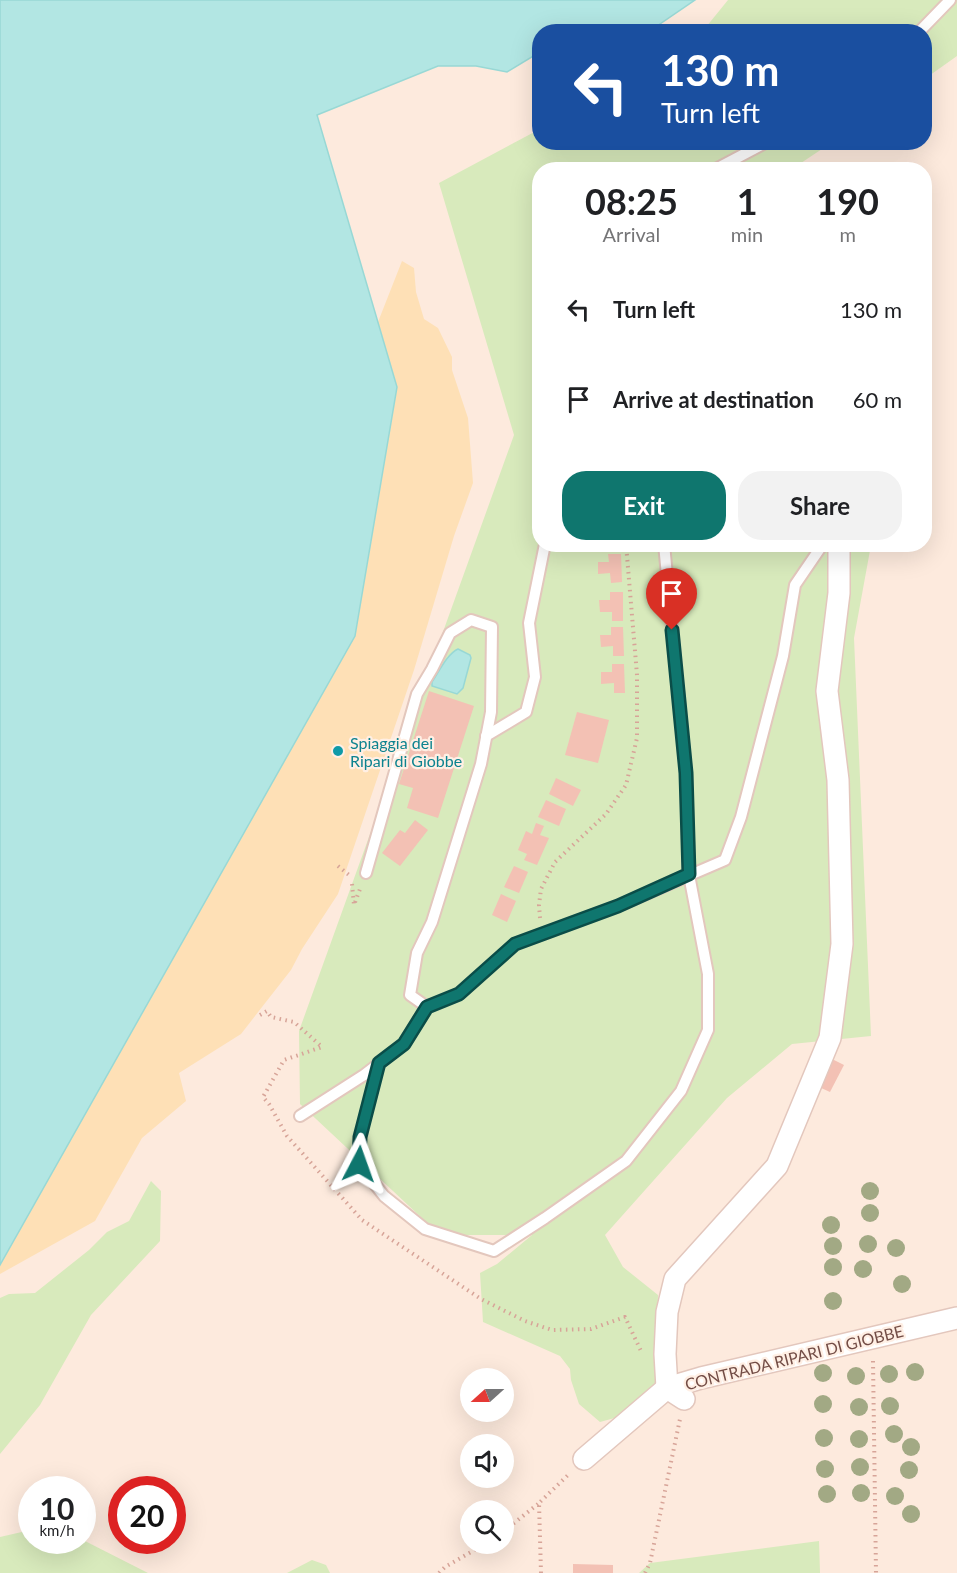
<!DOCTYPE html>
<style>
:root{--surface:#fff;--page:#f2f2f2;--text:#202124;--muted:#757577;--accent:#0f766e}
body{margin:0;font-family:Lato,sans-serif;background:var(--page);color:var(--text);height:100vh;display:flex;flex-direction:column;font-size:22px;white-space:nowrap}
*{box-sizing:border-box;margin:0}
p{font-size:20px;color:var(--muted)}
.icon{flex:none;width:33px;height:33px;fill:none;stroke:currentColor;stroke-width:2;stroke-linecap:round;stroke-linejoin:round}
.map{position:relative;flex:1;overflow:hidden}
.sheet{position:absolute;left:532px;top:162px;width:400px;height:390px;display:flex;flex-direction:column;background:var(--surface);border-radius:24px;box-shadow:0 6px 24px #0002}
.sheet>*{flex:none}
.banner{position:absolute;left:532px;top:24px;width:400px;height:126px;border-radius:24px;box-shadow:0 6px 24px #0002;background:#1a4fa0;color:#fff;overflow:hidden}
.needle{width:39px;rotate:249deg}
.buttons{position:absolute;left:460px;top:1368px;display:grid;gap:12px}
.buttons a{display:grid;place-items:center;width:54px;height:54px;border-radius:50%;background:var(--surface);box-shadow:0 6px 24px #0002;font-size:30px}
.speed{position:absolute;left:18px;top:1476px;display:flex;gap:12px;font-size:30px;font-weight:700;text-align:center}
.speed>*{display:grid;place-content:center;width:78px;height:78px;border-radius:50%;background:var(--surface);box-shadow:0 6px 24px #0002;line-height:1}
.speed small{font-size:15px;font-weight:400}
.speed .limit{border:9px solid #d22;background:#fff;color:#111}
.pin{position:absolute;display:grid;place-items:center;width:51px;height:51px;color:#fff;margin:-62px -26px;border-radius:50% 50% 50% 0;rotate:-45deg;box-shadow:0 0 6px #0007}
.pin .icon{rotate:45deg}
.me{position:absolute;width:66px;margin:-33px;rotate:4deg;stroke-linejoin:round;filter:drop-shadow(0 0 4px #0008)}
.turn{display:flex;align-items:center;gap:21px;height:126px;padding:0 30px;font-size:27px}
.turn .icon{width:78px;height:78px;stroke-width:2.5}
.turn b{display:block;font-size:42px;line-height:51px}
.eta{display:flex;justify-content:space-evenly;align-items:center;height:102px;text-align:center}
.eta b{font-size:36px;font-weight:700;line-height:42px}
.primary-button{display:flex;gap:12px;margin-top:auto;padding:12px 30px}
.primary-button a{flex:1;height:69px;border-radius:24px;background:var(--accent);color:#fff;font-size:24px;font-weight:700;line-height:69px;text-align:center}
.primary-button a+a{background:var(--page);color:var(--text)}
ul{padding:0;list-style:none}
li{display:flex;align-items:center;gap:18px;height:90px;padding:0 30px}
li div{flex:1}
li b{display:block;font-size:22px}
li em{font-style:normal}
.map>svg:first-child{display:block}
.green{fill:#d8eabc}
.sand{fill:#fee0b6}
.water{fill:#b2e6e3;stroke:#98d8d5;stroke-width:1.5}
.building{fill:#f3c1b4}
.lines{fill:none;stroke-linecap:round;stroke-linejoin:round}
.service-casing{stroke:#e3c7bd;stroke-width:14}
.minor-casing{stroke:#e3c7bd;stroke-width:24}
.path{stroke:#d7a498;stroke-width:4;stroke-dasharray:1.5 4.5;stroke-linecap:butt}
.service{stroke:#fff;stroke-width:10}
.minor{stroke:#fff;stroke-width:21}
.tree{fill:#a2a984}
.route-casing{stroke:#0a4d48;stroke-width:15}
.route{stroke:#0f766e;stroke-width:10}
.culture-dot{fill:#0f9aa8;stroke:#ffefe4;stroke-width:2}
.labels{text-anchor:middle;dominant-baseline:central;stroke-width:4.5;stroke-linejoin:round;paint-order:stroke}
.culture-label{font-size:16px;fill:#0d838f;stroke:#ffefe4;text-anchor:start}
.street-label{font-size:16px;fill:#734d46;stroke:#ffefe4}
</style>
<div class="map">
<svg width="957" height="1573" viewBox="0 0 957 1573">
<rect width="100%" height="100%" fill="#fdeadd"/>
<!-- green -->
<g class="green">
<polygon points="728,0 957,0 957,56 926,78 926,32 702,32"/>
<polygon points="540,129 540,142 831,143 792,169 540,170 540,544 871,545 854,638 871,1036 792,1044 727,1098 605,1235 623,1267 658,1295 655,1387 629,1414 600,1422 579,1404 571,1380 570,1369 560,1356 483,1322 480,1273 497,1264 532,1235 440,1235 300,1104 299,1031 514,435 439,183"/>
<polygon points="151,1181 161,1191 160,1241 91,1315 40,1405 0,1454 0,1298 9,1294 35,1293 89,1250 107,1232 129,1221"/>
<polygon points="26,1531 31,1532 32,1540 83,1540 148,1573 0,1573 0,1537"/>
<polygon points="819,1541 820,1573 639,1573 650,1563"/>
<polygon points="312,1560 326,1565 330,1573 287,1573"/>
</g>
<!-- sand -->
<polygon class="sand" points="402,261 414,268 416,292 424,319 438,328 452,357 452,370 468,418 473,483 454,536 414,670 338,894 302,949 291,970 241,1034 179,1073 186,1101 142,1138 95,1221 0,1274 0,1265 187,934 230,850 271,785 355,636 397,387 378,322"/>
<!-- water -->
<g class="water">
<polygon points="0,0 695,0 651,30 646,32 577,30 540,32 540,52 507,72 476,66 438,66 317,115 397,387 355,636 0,1265"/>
<path d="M458 649 470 655 471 658 463 688 457 694 432 686V682C439 672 447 654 458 649Z"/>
</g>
<!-- building -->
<g class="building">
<polygon points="608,554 621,554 622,582 611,583 610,573 598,574 598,562 609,562"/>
<polygon points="610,592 623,592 623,621 612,621 612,612 600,612 599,600 610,600"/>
<polygon points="611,627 623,627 624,656 613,656 613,646 601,647 600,635 611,635"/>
<polygon points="612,664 624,664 625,693 614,693 614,683 601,684 601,672 612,672"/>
<polygon points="429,691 474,706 438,818 407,808 413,788 399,784"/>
<polygon points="577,712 609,720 598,763 565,755"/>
<polygon points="556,778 581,790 573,806 549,794"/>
<polygon points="546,800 566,809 559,826 538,817"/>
<polygon points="415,820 428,830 400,866 382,853 400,830 405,833"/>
<polygon points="536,823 544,826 540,835 549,838 537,865 524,860 527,854 518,850 526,831 532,834"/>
<polygon points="514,866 528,872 519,893 504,887"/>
<polygon points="501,894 516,901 507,922 492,915"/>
<polygon points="832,1059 844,1065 830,1092 819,1087"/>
<polygon points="573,1564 613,1565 613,1573 573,1573"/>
</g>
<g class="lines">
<defs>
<g id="service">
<polyline points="919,32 950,0"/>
<polyline points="714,170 767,142"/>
<polyline points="540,267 539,268 540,322"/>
<polyline points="486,736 526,712 535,677 529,623 545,544"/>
<polyline points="366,873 417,694 432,669 450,633 471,620 492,627 491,712 481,764 432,922 417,953 410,995 427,1007 459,994 515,944 618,906 725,860 741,817 783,656 795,585 823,544"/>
<polyline points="379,1063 360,1137 359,1164 384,1196 425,1229 494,1251 545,1218 626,1161 681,1091 708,1030 708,974 689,875 686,773 664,544"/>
<polyline points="300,1116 364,1075 404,1044 427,1007"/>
</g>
<g id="minor">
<polyline points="684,1399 667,1388 665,1354 667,1312 675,1279 777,1166 830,1038 842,944 838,780 827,691 839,593 839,544"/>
<polyline points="584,1459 667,1388 701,1378 957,1318"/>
</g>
</defs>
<!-- service casing -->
<use href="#service" class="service-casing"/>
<!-- minor casing -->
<use href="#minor" class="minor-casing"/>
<!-- path -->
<g class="path">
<polyline points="338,866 349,875"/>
<polyline points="352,884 354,905 360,889"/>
<polyline points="540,918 539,905 541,889 555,862 606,814 626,785 637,738 637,675 626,544"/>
<polyline points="260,1015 267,1011 271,1017 294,1022 322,1047 284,1060 263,1097 269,1104 287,1136 362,1220 481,1299 525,1321 552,1330 591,1329 625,1317 641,1351"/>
<polyline points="873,1361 876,1573"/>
<polyline points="504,1531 538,1504"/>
<polyline points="439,1573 445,1567 485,1544"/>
<polyline points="541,1573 539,1503 568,1475"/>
<polyline points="645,1573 650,1563 680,1419"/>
</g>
<!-- service -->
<use href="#service" class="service"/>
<!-- minor -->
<use href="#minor" class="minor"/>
</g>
<!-- trees -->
<g class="tree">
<circle cx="870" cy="1191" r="9"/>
<circle cx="870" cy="1213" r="9"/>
<circle cx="831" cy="1225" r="9"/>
<circle cx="868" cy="1244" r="9"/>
<circle cx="833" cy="1246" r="9"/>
<circle cx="896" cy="1248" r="9"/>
<circle cx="833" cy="1267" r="9"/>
<circle cx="863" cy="1269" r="9"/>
<circle cx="902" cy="1284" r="9"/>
<circle cx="833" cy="1301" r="9"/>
<circle cx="915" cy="1372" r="9"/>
<circle cx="823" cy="1373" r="9"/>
<circle cx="889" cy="1374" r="9"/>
<circle cx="856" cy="1376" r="9"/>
<circle cx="823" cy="1404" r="9"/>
<circle cx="890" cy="1406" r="9"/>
<circle cx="859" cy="1407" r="9"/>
<circle cx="894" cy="1434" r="9"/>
<circle cx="824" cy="1438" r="9"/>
<circle cx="859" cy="1439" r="9"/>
<circle cx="911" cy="1447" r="9"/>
<circle cx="860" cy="1467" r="9"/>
<circle cx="825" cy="1469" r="9"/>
<circle cx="909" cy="1470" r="9"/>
<circle cx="861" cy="1493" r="9"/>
<circle cx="827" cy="1494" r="9"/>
<circle cx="895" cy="1496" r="9"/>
<circle cx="911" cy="1514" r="9"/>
</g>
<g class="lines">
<defs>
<polyline id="route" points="359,1164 360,1137 379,1063 404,1044 427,1007 459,994 515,944 618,906 689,874 686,773 672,630"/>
</defs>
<!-- route casing -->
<use href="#route" class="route-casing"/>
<!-- route -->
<use href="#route" class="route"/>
</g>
<!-- markers -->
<circle class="culture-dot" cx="338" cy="751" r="6"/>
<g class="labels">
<!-- culture labels -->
<g class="culture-label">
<text x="350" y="742">Spiaggia dei<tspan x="350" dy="18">Ripari di Giobbe</tspan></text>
</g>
<!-- street labels -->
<g class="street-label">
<text transform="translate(794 1357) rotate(-14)">CONTRADA RIPARI DI GIOBBE</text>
</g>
</g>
</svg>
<div class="buttons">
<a><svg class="needle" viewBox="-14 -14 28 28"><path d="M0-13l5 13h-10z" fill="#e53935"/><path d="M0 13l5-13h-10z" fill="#757577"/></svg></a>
<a><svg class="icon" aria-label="sound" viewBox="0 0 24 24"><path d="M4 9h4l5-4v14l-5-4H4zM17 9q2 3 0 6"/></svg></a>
<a><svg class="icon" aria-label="search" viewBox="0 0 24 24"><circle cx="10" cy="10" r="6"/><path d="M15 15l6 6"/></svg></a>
</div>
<div class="speed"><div>10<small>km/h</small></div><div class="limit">20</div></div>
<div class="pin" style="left:672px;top:630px;background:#d93025"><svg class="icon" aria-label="arrive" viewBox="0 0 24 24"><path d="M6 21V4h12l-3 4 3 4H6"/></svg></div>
<svg class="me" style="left:359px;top:1164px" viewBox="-20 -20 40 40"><path d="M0-17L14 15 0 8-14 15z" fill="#0f766e" stroke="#fff" stroke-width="4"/></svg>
<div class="banner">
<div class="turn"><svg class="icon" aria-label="left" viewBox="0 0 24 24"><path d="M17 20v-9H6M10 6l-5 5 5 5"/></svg><div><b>130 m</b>Turn left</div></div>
</div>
<section class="sheet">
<div class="eta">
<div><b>08:25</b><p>Arrival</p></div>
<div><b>1</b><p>min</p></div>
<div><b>190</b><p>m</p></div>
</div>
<ul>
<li><svg class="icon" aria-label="left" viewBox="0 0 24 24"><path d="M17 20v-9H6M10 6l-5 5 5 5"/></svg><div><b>Turn left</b></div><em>130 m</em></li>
<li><svg class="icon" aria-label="arrive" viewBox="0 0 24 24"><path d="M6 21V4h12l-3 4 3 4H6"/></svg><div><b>Arrive at destination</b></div><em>60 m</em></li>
</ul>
<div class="primary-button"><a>Exit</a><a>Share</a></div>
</section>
</div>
